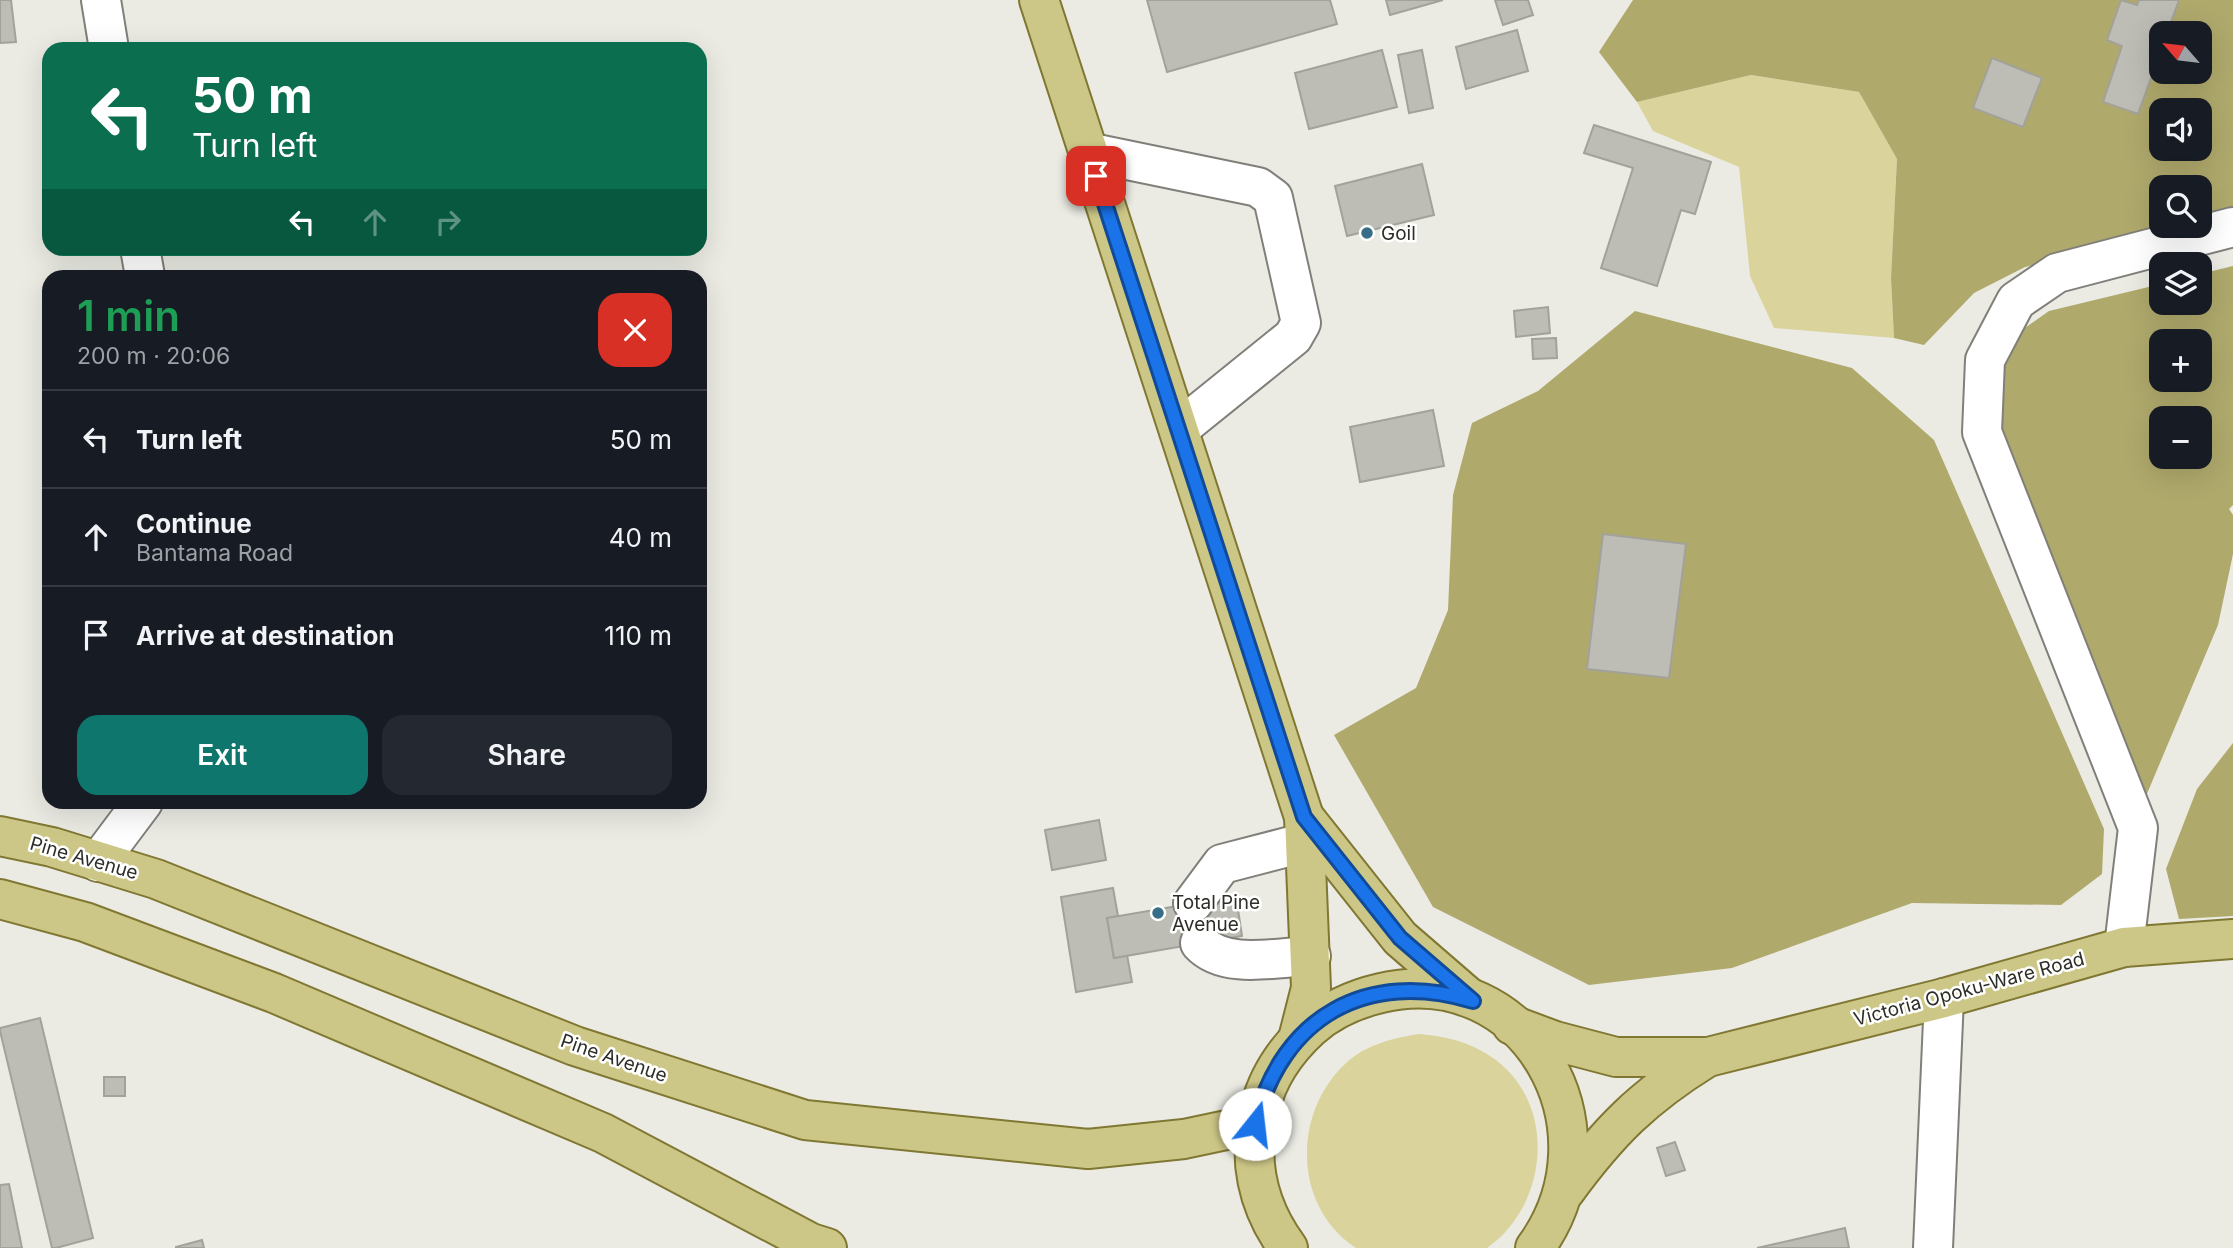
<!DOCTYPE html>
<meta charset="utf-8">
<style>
:root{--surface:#171b24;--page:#242831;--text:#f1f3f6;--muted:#9ea1a6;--line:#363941;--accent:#0f766e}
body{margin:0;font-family:Inter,sans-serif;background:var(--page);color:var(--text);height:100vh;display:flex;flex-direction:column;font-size:26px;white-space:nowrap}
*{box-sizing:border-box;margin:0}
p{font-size:23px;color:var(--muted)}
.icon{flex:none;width:38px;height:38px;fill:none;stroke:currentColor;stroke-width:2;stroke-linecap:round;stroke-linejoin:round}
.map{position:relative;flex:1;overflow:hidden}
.details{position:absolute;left:42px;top:270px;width:665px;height:539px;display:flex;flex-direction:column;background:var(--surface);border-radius:21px;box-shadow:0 7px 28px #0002}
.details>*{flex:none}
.top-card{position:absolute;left:42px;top:42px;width:665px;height:214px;border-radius:21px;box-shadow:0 7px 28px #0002;background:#0b6e4f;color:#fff;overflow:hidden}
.needle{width:46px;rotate:298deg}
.fabs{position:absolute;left:2149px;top:21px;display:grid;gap:14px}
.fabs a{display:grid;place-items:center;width:63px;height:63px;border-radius:14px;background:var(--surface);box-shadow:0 7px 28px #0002;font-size:35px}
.pin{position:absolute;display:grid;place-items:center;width:60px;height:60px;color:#fff;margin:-30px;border-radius:14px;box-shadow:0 4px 10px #0006}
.me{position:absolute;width:77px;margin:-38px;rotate:16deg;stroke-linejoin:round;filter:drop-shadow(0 0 5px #0008)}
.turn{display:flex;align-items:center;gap:24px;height:147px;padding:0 35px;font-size:32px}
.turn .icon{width:91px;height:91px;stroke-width:2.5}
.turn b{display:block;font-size:49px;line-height:60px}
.lanes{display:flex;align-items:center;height:66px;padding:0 35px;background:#0003;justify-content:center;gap:35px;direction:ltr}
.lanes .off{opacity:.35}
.round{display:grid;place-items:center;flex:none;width:74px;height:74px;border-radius:21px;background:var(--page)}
.headline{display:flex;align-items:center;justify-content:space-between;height:119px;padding:0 35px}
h1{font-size:42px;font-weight:600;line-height:52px;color:#1e9e55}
.action{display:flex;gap:14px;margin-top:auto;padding:14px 35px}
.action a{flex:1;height:80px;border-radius:21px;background:var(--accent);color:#fff;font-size:28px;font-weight:600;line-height:80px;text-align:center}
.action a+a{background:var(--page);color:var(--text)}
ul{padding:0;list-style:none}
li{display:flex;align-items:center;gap:21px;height:98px;padding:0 35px;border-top:2px solid var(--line)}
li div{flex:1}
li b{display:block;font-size:26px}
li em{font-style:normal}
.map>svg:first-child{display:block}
.green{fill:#dad49c}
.forest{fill:#afa96c;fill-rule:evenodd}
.building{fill:#bdbdb6;stroke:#a2a29b;stroke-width:2}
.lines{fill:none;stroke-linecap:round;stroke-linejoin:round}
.minor-casing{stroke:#807f79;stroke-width:42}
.major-casing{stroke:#807832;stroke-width:42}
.minor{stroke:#fff;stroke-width:38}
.major{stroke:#cdc787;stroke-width:38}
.route-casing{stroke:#114b97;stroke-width:18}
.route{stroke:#1a73e8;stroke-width:12}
.poi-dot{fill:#386d89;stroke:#fffffe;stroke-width:2.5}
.labels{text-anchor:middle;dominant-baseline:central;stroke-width:5;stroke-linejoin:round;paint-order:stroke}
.poi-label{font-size:19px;fill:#2d2d2a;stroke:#fffffe;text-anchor:start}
.street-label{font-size:19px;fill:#2d2d2a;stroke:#fffffe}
</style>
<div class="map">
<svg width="2233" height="1248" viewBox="0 0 2233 1248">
<rect width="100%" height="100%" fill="#ebebe4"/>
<!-- green -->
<g class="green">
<polygon points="1751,75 1859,92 1897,159 1891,278 1894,338 1774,328 1750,276 1739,167 1653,131 1637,102"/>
<path d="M1419 1034C1445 1036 1467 1041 1490 1056 1558 1100 1550 1204 1487 1248H1356C1293 1207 1292 1114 1345 1064 1365 1045 1392 1038 1419 1034Z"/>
</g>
<!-- forest -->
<g class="forest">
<path d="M1633 0H2233V212L2200 221V187H2161V226H2182L2025 267 1974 293 1924 345 1894 338 1891 278 1897 159 1859 92 1751 75 1637 102 1599 52ZM2161 33H2200V72H2161ZM2161 110H2200V149H2161Z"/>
<path d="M2233 266V505L2229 509 2233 515V554L2218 625 2141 808 1994 426 1996 379 2015 335 2049 311 2161 284V303H2200V274ZM2161 341H2200V380H2161ZM2161 418H2200V457H2161Z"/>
<polygon points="1635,311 1852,368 1934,440 2104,829 2102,874 2061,905 1912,903 1732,968 1589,985 1433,907 1334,735 1416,688 1448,610 1453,495 1472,423 1538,391"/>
<polygon points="2233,743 2233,916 2179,919 2166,869 2197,789"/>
</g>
<!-- building -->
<g class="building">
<polygon points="0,0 11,0 16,42 0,43"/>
<polygon points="1147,0 1330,0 1337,24 1167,72"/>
<polygon points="1386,0 1443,0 1390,15"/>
<polygon points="1495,0 1528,0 1533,15 1503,25"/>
<polygon points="2121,0 2137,5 2139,0 2179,0 2167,33 2161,33 2161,50 2138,114 2103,102 2122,46 2107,40"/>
<polygon points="1517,30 1528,71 1466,89 1456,47"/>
<polygon points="1382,50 1397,107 1309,129 1295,73"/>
<polygon points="1422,50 1433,108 1409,113 1398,55"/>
<polygon points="1992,58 2042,78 2023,127 1973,108"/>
<polygon points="1594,125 1711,162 1695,214 1681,210 1657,286 1601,268 1633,168 1584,153"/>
<polygon points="1422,164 1434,215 1347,236 1335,186"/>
<polygon points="1548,307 1550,333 1516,337 1514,311"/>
<polygon points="1556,338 1557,358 1533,359 1532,339"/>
<polygon points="1433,410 1444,466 1360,482 1350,427"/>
<polygon points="1603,534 1686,544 1669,678 1587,669"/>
<polygon points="1099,820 1106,860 1052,870 1045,830"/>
<polygon points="1113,888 1118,916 1107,918 1114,958 1127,955 1132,982 1076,992 1061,897"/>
<polygon points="1236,896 1242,936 1114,958 1107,918"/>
<polygon points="40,1018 93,1238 56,1248 52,1248 0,1031 0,1028"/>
<rect x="104" y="1077" width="21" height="19"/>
<polygon points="1675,1142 1685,1170 1666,1176 1657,1148"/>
<polygon points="9,1184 22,1248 0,1248 0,1185"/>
<polygon points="1845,1228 1849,1248 1757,1248"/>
<polygon points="202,1240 204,1248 176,1248 176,1247"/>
</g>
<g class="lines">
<defs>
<g id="minor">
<polyline points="101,0 109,49"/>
<polyline points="1088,152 1258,187 1273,198 1301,323 1293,337 1179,429"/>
<polyline points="140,248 145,276"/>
<polyline points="98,862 143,802"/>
<polyline points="1193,903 1222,864 1303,843"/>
<path d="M1200 943C1225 970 1277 957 1311 956"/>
<polyline points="2124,947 2138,828 1982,432 1985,360 2016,301 2057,273 2233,227"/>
<polyline points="1933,1248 1944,998"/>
</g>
<g id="major">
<polyline points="1039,0 1304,817 1311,988 1298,1039"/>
<polyline points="1304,817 1400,938 1467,996"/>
<polyline points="0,836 52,847 156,879 575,1046 805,1120 1088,1149 1184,1139 1255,1124"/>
<polyline points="0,899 85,922 274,993 603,1133 811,1243 827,1248"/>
<polyline points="1512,1025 1555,1041 1616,1057 1708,1057 1944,998 2124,947 2233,939"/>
<path d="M1565 1191C1609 1131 1643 1097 1706 1058"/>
<path d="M1288 1248C1257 1206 1247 1158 1260 1108 1268 1076 1286 1050 1310 1028 1330 1010 1355 999 1381 993 1527 959 1622 1129 1535 1248"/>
</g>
</defs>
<!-- minor casing -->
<use href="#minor" class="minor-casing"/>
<!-- major casing -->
<use href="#major" class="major-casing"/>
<!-- minor -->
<use href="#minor" class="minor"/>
<!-- major -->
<use href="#major" class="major"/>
</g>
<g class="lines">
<defs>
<path id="route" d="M1096 176 1304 817 1400 938 1473 1001C1367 969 1282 1016 1255 1124"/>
</defs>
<!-- route casing -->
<use href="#route" class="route-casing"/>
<!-- route -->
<use href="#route" class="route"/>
</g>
<!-- markers -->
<g class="poi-dot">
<circle cx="1367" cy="233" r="7"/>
<circle cx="1158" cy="913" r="7"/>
</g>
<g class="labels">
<!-- poi labels -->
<g class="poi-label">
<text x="1381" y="233">Goil</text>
<text x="1172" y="902">Total Pine<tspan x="1172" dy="22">Avenue</tspan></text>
</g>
<!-- street labels -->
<g class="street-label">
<text transform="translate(84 858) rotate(16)">Pine Avenue</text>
<text transform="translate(1969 989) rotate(-15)">Victoria Opoku-Ware Road</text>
<text transform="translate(614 1058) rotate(19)">Pine Avenue</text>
</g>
</g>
</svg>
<div class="fabs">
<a><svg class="needle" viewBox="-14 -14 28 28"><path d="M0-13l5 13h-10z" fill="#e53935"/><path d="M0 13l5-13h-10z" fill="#9ea1a6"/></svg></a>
<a><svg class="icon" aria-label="sound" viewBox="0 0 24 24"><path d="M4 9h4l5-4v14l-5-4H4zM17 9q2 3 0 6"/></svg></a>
<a><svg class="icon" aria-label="search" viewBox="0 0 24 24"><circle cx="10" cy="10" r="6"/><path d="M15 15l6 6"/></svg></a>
<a><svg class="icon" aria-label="layers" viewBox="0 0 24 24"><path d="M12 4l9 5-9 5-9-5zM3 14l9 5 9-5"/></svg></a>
<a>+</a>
<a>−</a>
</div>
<div class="pin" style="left:1096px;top:176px;background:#d93025"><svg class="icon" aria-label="arrive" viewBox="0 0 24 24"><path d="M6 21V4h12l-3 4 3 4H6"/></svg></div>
<svg class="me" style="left:1255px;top:1124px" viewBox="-20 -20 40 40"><circle r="19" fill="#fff"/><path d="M0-13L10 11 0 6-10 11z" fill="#1a73e8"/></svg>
<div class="top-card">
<div class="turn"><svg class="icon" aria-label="left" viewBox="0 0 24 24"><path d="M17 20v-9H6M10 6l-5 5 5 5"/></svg><div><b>50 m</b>Turn left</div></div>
<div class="lanes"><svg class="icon" aria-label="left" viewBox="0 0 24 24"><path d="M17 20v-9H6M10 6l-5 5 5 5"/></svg><svg class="icon off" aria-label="ahead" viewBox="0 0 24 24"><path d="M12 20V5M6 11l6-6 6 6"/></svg><svg class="icon off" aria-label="right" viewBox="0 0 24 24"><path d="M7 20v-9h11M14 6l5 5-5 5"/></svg></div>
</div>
<section class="details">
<div class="headline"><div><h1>1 min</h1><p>200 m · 20:06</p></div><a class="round" style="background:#d93025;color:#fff"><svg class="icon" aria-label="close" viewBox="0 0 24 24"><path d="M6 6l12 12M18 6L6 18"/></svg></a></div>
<ul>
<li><svg class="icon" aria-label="left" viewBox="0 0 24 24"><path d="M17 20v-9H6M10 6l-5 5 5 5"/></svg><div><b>Turn left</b></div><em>50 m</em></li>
<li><svg class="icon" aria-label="ahead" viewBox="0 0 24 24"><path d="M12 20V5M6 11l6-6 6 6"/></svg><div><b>Continue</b><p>Bantama Road</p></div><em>40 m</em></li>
<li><svg class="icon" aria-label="arrive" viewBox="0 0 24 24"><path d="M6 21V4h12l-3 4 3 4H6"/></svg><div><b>Arrive at destination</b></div><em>110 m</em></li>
</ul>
<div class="action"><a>Exit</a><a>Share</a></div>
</section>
</div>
